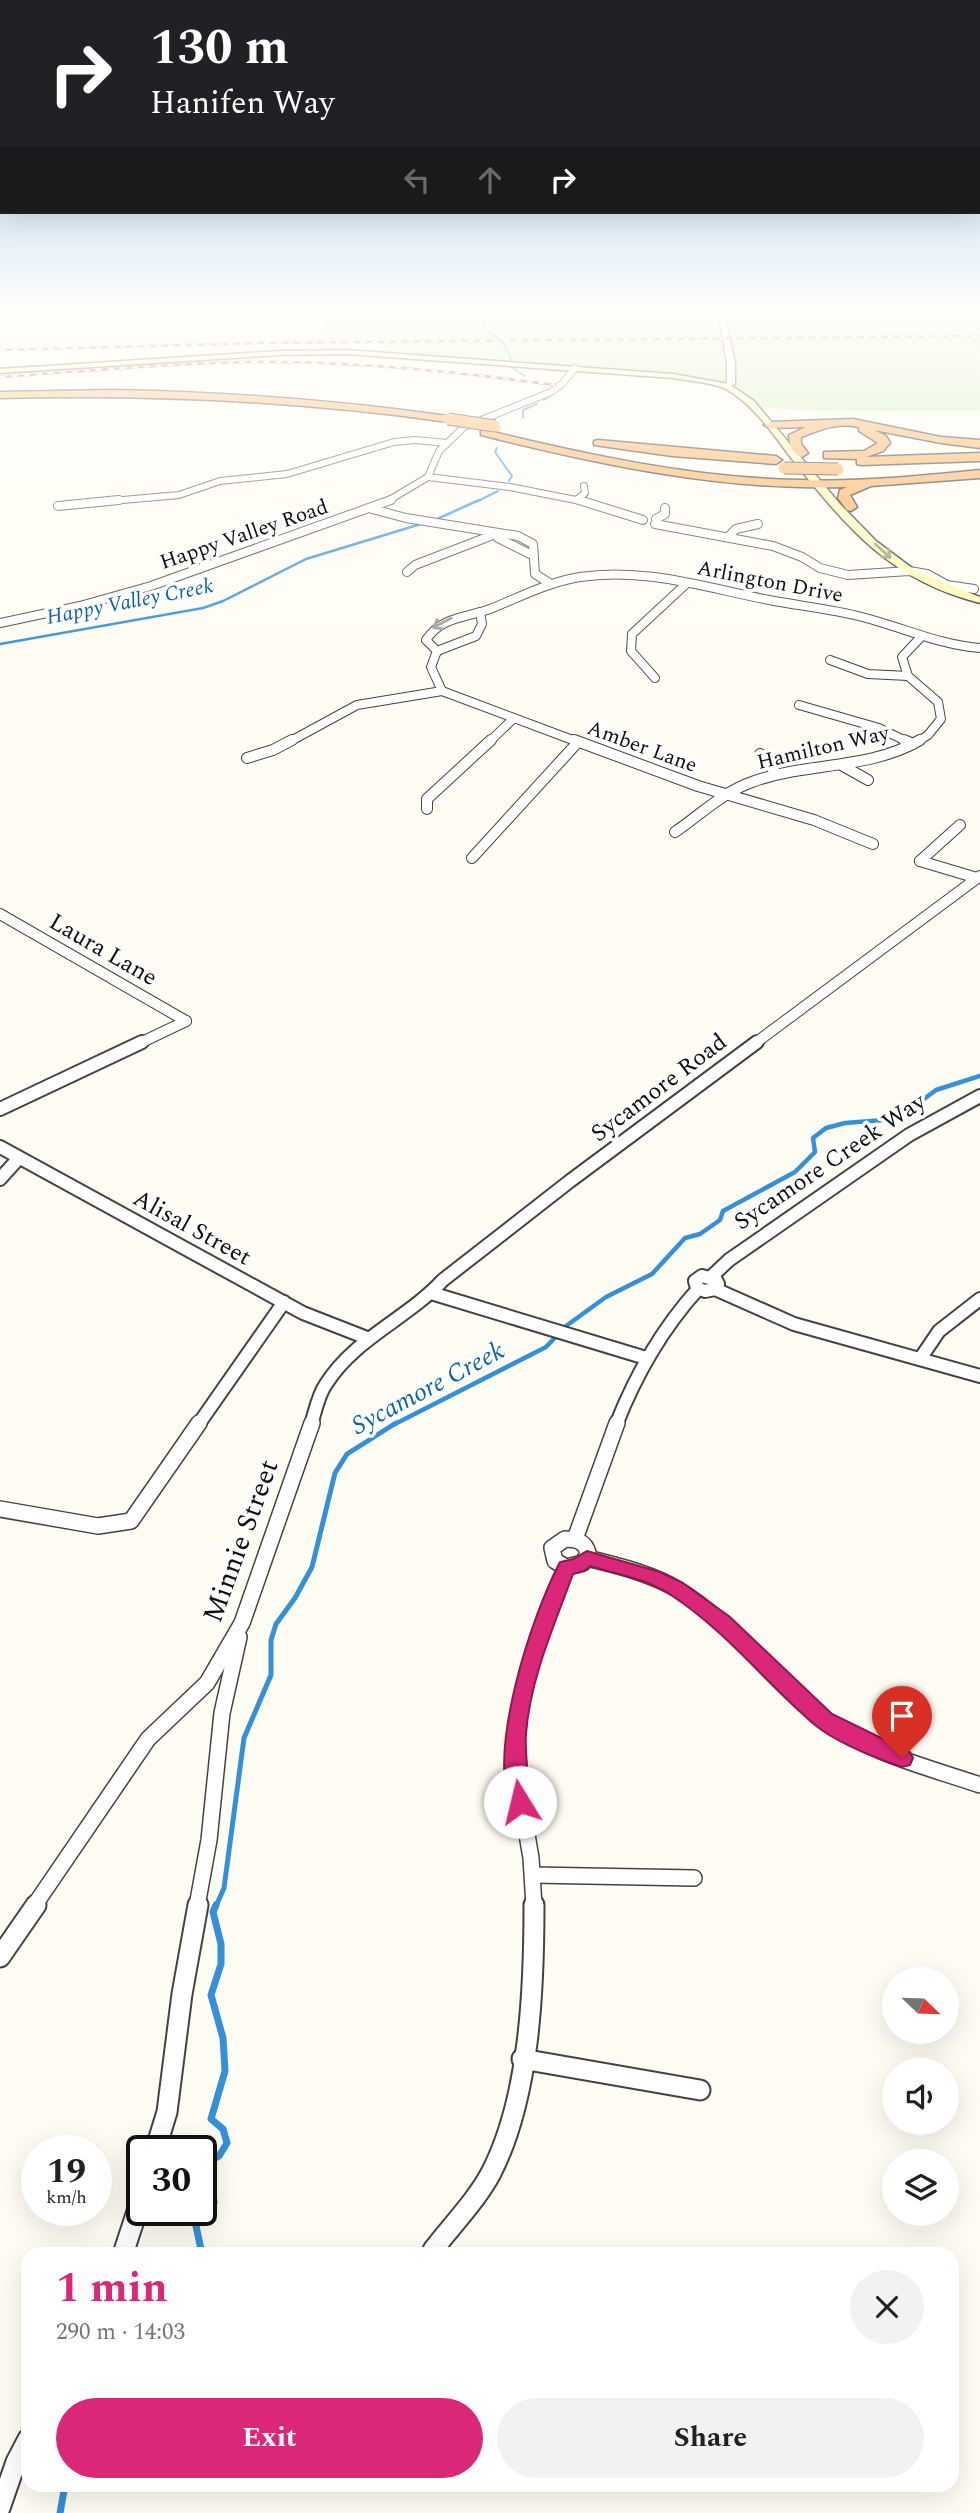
<!DOCTYPE html>
<meta charset="utf-8">
<style>
:root{--surface:#fff;--page:#f2f2f2;--text:#202124;--muted:#757577;--accent:#db2777}
body{margin:0;font-family:Spectral,serif;background:var(--page);color:var(--text);height:100vh;display:flex;flex-direction:column;font-size:26px;white-space:nowrap}
*{box-sizing:border-box;margin:0}
p{font-size:23px;color:var(--muted)}
.icon{flex:none;width:38px;height:38px;fill:none;stroke:currentColor;stroke-width:2;stroke-linecap:round;stroke-linejoin:round}
.map{position:relative;flex:1;overflow:hidden}
.panel{position:absolute;left:21px;top:2247px;width:938px;height:245px;display:flex;flex-direction:column;background:var(--surface);border-radius:21px;box-shadow:0 7px 28px #0002}
.panel>*{flex:none}
.hud{position:absolute;left:0px;top:0px;width:980px;height:214px;box-shadow:0 7px 28px #0002;background:#202124;color:#fff;overflow:hidden}
.needle{width:46px;rotate:113deg}
.buttons{position:absolute;left:882px;top:1967px;display:grid;gap:14px}
.buttons a{display:grid;place-items:center;width:77px;height:77px;border-radius:50%;background:var(--surface);box-shadow:0 7px 28px #0002;font-size:35px}
.speed{position:absolute;left:21px;top:2135px;display:flex;gap:14px;font-size:35px;font-weight:700;text-align:center}
.speed>*{display:grid;place-content:center;width:91px;height:91px;border-radius:50%;background:var(--surface);box-shadow:0 7px 28px #0002;line-height:1}
.speed small{font-size:18px;font-weight:400}
.speed .limit{border:4px solid #111;border-radius:10px;background:#fff;color:#111}
.pin{position:absolute;display:grid;place-items:center;width:60px;height:60px;color:#fff;margin:-72px -30px;border-radius:50% 50% 50% 0;rotate:-45deg;box-shadow:0 0 7px #0007}
.pin .icon{rotate:45deg}
.me{position:absolute;width:77px;margin:-38px;rotate:351deg;stroke-linejoin:round;filter:drop-shadow(0 0 5px #0008)}
.turn{display:flex;align-items:center;gap:24px;height:147px;padding:0 35px;font-size:32px}
.turn .icon{width:91px;height:91px;stroke-width:2.5}
.turn b{display:block;font-size:49px;line-height:60px}
.lanes{display:flex;align-items:center;height:66px;padding:0 35px;background:#0003;justify-content:center;gap:35px;direction:ltr}
.lanes .off{opacity:.35}
.round{display:grid;place-items:center;flex:none;width:74px;height:74px;border-radius:37px;background:var(--page)}
.summary{display:flex;align-items:center;justify-content:space-between;height:119px;padding:0 35px}
h1{font-size:42px;font-weight:700;line-height:52px;color:var(--accent)}
.primary-button{display:flex;gap:14px;margin-top:auto;padding:14px 35px}
.primary-button a{flex:1;height:80px;border-radius:42px;background:var(--accent);color:#fff;font-size:28px;font-weight:700;line-height:80px;text-align:center}
.primary-button a+a{background:var(--page);color:var(--text)}
.map>svg:first-child{display:block}
.green{fill:#d2eeb8}
.lines{fill:none;stroke-linecap:round;stroke-linejoin:round}
.stream-far4{stroke:#3490d9;stroke-width:2}
.stream-far3{stroke:#3490d9;stroke-width:2.5}
.stream-far2{stroke:#3490d9;stroke-width:4.5}
.stream-far1{stroke:#3490d9;stroke-width:5}
.stream{stroke:#3490d9;stroke-width:7}
.river{fill:#b3ddfb;fill-rule:evenodd}
.minor-far5-casing{stroke:#434343;stroke-width:8}
.minor-far4-casing{stroke:#434343;stroke-width:10}
.minor-far3-casing{stroke:#434343;stroke-width:12}
.minor-far2-casing{stroke:#434343;stroke-width:16}
.minor-far1-casing{stroke:#434343;stroke-width:18}
.minor-casing{stroke:#434343;stroke-width:23}
.tertiary-casing{stroke:#434343;stroke-width:3}
.secondary-casing{stroke:#323232;stroke-width:3}
.motorway-casing{stroke:#212121;stroke-width:3}
.minor-far5{stroke:#fff;stroke-width:6}
.minor-far4{stroke:#fff;stroke-width:8}
.minor-far3{stroke:#fff;stroke-width:10}
.minor-far2{stroke:#fff;stroke-width:12}
.minor-far1{stroke:#fff;stroke-width:15}
.minor{stroke:#fff;stroke-width:19}
.tertiary{fill:#fff;fill-rule:evenodd}
.secondary{fill:#fffaae;fill-rule:evenodd}
.motorway{fill:#ffa851;fill-rule:evenodd}
.rail-casing{stroke:#cd1b1c;stroke-width:2.5}
.rail{stroke:#fff;stroke-width:2;stroke-dasharray:6;stroke-linecap:butt}
.motorway-bridge-casing{stroke:#212121;stroke-width:13;stroke-linecap:butt}
.motorway-bridge{stroke:#ffa851;stroke-width:11}
.oneway{stroke:#9f9c6f}
.oneway2{stroke:#9f9f9f}
.route{fill:#db2777;stroke:#8e194d;stroke-width:2}
.labels{text-anchor:middle;dominant-baseline:central;stroke-width:7;stroke-linejoin:round;paint-order:stroke}
.far-street-label{font-size:21px;fill:#101010;stroke:#fff}
.far-water-label{font-size:21px;font-style:italic;fill:#0d61ae;stroke:#fff}
.street-label{font-size:24px;fill:#101010;stroke:#fff}
.water-label{font-size:26px;font-style:italic;fill:#0d61ae;stroke:#fff}
.near-street-label{font-size:28px;fill:#101010;stroke:#fff}
</style>
<div class="map">
<svg width="980" height="2513" viewBox="0 0 980 2513">
<rect width="100%" height="100%" fill="#fffdf3"/>
<!-- green -->
<polygon class="green" points="568,312 980,312 980,411 816,411 754,407 734,391 710,383 653,375 381,355 384,340 316,341 329,315 506,319"/>
<g class="lines">
<!-- stream-far4 -->
<g class="stream-far4">
<path d="M489 314 483 319V327C498 339 512 346 511 367L525 376"/>
<polyline points="544,400 558,391"/>
<polyline points="523,418 523,410 537,404"/>
<polyline points="497,448 495,452 512,476 509,481"/>
<polyline points="476,502 498,491"/>
</g>
<!-- stream-far3 -->
<g class="stream-far3">
<polyline points="435,520 479,500"/>
<polyline points="0,644 203,608 223,601 306,559 424,523"/>
</g>
<!-- stream-far2 -->
<polyline class="stream-far2" points="393,1425 546,1347 566,1326 606,1297 652,1274 685,1238 700,1234 720,1220 723,1211 795,1172 815,1152 813,1138 826,1128 845,1123 897,1119 936,1090 980,1076"/>
<!-- stream-far1 -->
<polyline class="stream-far1" points="216,1906 224,1888 244,1738 271,1675 271,1640 276,1624 295,1598 312,1567 335,1473 347,1454 396,1423"/>
<!-- stream -->
<g class="stream">
<polyline points="201,2166 219,2156 227,2143 223,2129 211,2119 225,2071 223,2038 211,1995 221,1964 221,1944 213,1912 216,1905"/>
<polyline points="201,2184 213,2191 214,2203 196,2226 202,2254"/>
<polyline points="60,2513 65,2485"/>
</g>
<!-- river -->
<g class="river">
<polygon points="29,312 54,312 49,315 0,322 0,316"/>
<polygon points="192,312 210,312 234,317 284,312 410,312 405,315 311,315 234,323"/>
<polygon points="470,312 544,312 539,315 500,319"/>
</g>
<defs>
<g id="minor-far5">
<polyline points="428,477 510,487 586,502"/>
<polyline points="576,500 585,493 584,486"/>
<polyline points="100,502 179,495 220,481 287,474 394,442 415,440 447,443"/>
<polyline points="386,502 428,477 439,451 464,427 551,392 562,384 575,368"/>
</g>
<g id="minor-far4">
<polyline points="579,500 643,520"/>
<polyline points="58,506 119,500"/>
<polyline points="372,509 406,518 518,536 533,544 535,574 551,584"/>
<polyline points="656,519 665,514 665,508"/>
<polyline points="655,524 773,546 802,557 820,568 848,575 909,571 927,574 947,585 974,589"/>
<polyline points="498,533 498,538 532,555"/>
<polyline points="728,537 736,529 758,524"/>
<polyline points="407,572 415,565 498,533"/>
<polyline points="0,623 80,606 151,586 391,500"/>
<path d="M437 651 426 640C442 616 466 618 490 609 520 597 549 582 580 577 644 567 707 588 769 600 800 606 832 609 862 617 902 627 939 645 980 648"/>
<polyline points="437,651 431,667 442,691 578,742"/>
<polyline points="437,651 476,636 482,624 480,612"/>
<polyline points="830,660 868,674 908,676"/>
<polyline points="655,678 631,651 632,634 686,584"/>
<polyline points="799,705 879,728 908,742"/>
<polyline points="289,742 357,705 442,691"/>
<polyline points="489,742 513,719"/>
<polyline points="917,742 928,735 941,719 938,702 908,676 902,657 920,638"/>
</g>
<g id="minor-far3">
<polyline points="574,740 698,786 814,820 873,844"/>
<polyline points="904,740 913,744"/>
<polyline points="760,754 777,774"/>
<polyline points="247,758 273,750 292,740"/>
<polyline points="843,766 868,780"/>
<polyline points="427,809 427,799 491,740"/>
<path d="M675 832C700 815 723 792 752 782 806 762 869 770 920 740"/>
<polyline points="472,858 578,742"/>
<polyline points="920,861 977,878"/>
<polyline points="920,861 960,825"/>
<polyline points="0,914 186,1021"/>
<polyline points="138,1044 186,1021"/>
<polyline points="754,1044 980,876"/>
</g>
<g id="minor-far2">
<polyline points="0,1109 142,1042"/>
<polyline points="0,1147 303,1313 367,1338"/>
<polyline points="0,1179 19,1158"/>
<polygon points="702,1276 716,1280 718,1284 715,1289 705,1291 697,1288 695,1281"/>
<polyline points="712,1276 729,1260 909,1135 980,1096"/>
<polyline points="715,1289 794,1324 980,1376"/>
<polyline points="431,1293 646,1358"/>
<polyline points="920,1359 939,1331 980,1299"/>
<polyline points="198,1425 284,1302"/>
<path d="M311 1425C315 1412 318 1395 326 1384 355 1338 407 1319 443 1280L570 1181 757 1042"/>
<path d="M616 1425C636 1374 661 1330 698 1289"/>
</g>
<g id="minor-far1">
<polyline points="0,1509 98,1526 131,1521 199,1423"/>
<path d="M565 1539C576 1539 585 1541 588 1553L583 1563 566 1567 555 1561 552 1548Z"/>
<polyline points="575,1539 617,1423"/>
<path d="M587 1558C618 1566 650 1573 677 1589 734 1623 771 1681 824 1720 869 1753 927 1767 980 1785"/>
<polyline points="533,1875 694,1878"/>
<polyline points="34,1906 148,1739 207,1683 242,1623 312,1423"/>
<polyline points="197,1906 209,1840 222,1713 239,1637"/>
<polyline points="534,1906 531,1858 516,1770 515,1734 528,1670 566,1567"/>
</g>
<g id="minor">
<polyline points="0,1957 36,1905"/>
<polyline points="522,2059 700,2090"/>
<polyline points="155,2151 167,2112 182,1994 198,1905"/>
<path d="M433 2250C452 2225 476 2201 491 2173 530 2097 534 1989 534 1905"/>
<polyline points="123,2254 142,2196"/>
<polyline points="0,2508 16,2462 28,2439"/>
</g>
<polygon id="tertiary" points="718,312 724,312 735,363 735,384 726,388 722,386 727,383 727,363"/>
<path id="secondary" d="M346 350 673 374 729 384 754 401 839 503 876 541 916 571 980 597V603C890 580 848 529 792 459 773 434 754 405 726 389 711 382 689 381 673 378L346 354 280 355 0 373V369L280 351Z"/>
<g id="motorway">
<path d="M112 390C225 392 336 400 448 416L454 419 448 422C299 401 151 394 0 398V392Z"/>
<path d="M853 419 941 437 980 440V448L941 443 874 430 886 436 890 443 883 451 866 457 980 453V461L861 465 857 464V459L824 458V452L864 451 878 443 859 431V427C837 422 820 430 801 437V444L808 453 802 457C792 454 789 444 789 435L806 427 770 428 764 425 770 422Z"/>
<path d="M485 430C588 455 693 478 800 480 860 482 920 476 980 470V478L871 486 850 495 857 507 851 511 847 510 838 498 840 490 847 487C723 491 601 465 481 435V431Z"/>
<polygon points="598,440 776,456 782,460 776,464 672,456 594,445 594,441"/>
</g>
</defs>
<!-- minor-far5 casing -->
<use href="#minor-far5" class="minor-far5-casing"/>
<!-- minor-far4 casing -->
<use href="#minor-far4" class="minor-far4-casing"/>
<!-- minor-far3 casing -->
<use href="#minor-far3" class="minor-far3-casing"/>
<!-- minor-far2 casing -->
<use href="#minor-far2" class="minor-far2-casing"/>
<!-- minor-far1 casing -->
<use href="#minor-far1" class="minor-far1-casing"/>
<!-- minor casing -->
<use href="#minor" class="minor-casing"/>
<!-- tertiary casing -->
<use href="#tertiary" class="tertiary-casing"/>
<!-- secondary casing -->
<use href="#secondary" class="secondary-casing"/>
<!-- motorway casing -->
<use href="#motorway" class="motorway-casing"/>
<!-- minor-far5 -->
<use href="#minor-far5" class="minor-far5"/>
<!-- minor-far4 -->
<use href="#minor-far4" class="minor-far4"/>
<!-- minor-far3 -->
<use href="#minor-far3" class="minor-far3"/>
<!-- minor-far2 -->
<use href="#minor-far2" class="minor-far2"/>
<!-- minor-far1 -->
<use href="#minor-far1" class="minor-far1"/>
<!-- minor -->
<use href="#minor" class="minor"/>
<!-- tertiary -->
<use href="#tertiary" class="tertiary"/>
<!-- secondary -->
<use href="#secondary" class="secondary"/>
<!-- motorway -->
<use href="#motorway" class="motorway"/>
<defs>
<g id="rail">
<polyline points="0,350 264,343 980,336"/>
<path d="M0 377C90 371 180 362 270 362 365 362 460 372 555 385"/>
</g>
</defs>
<!-- rail casing -->
<use href="#rail" class="rail-casing"/>
<!-- rail -->
<use href="#rail" class="rail"/>
<defs>
<g id="motorway-bridge">
<polyline points="448,419 495,426"/>
<polyline points="784,468 838,469"/>
</g>
</defs>
<!-- motorway-bridge casing -->
<use href="#motorway-bridge" class="motorway-bridge-casing"/>
<!-- motorway-bridge -->
<use href="#motorway-bridge" class="motorway-bridge"/>
</g>
<!-- one-way arrows -->
<defs><path id="oneway-shaft" d="M-6 0H5M1.5-3L5.5 0L1.5 3" fill="none" stroke-width="1.6" stroke-linecap="round" stroke-linejoin="round" transform="scale(1.75)"/></defs>
<use class="oneway" href="#oneway-shaft" transform="translate(883 551) rotate(42)"/>
<use class="oneway2" href="#oneway-shaft" transform="translate(442 623) rotate(152)"/>
<!-- sky -->
<linearGradient id="sky" x2="0" y2="1"><stop stop-color="#93c4f0"/><stop offset="0.47" stop-color="#fffefa"/><stop offset="1" stop-color="#fffefa" stop-opacity="0"/></linearGradient>
<rect width="980" height="663" fill="url(#sky)"/>
<!-- route -->
<path class="route" d="M587 1551 660 1572 683 1583 730 1617 832 1714 910 1752 913 1758 910 1765 902 1767C876 1758 837 1743 815 1725 766 1683 726 1631 671 1595 648 1579 617 1574 590 1566L584 1571 573 1574C554 1626 530 1679 526 1734 524 1751 532 1799 527 1809L520 1812 512 1809C486 1752 532 1615 560 1562L573 1559Z"/>
<g class="labels">
<!-- far-street labels -->
<g class="far-street-label">
<text transform="translate(244 535) rotate(-19)">Happy Valley Road</text>
<text transform="translate(770 582) rotate(11)">Arlington Drive</text>
<text transform="translate(642 747) rotate(20)">Amber Lane</text>
<text transform="translate(823 748) rotate(-13)">Hamilton Way</text>
</g>
<!-- far-water labels -->
<g class="far-water-label">
<text transform="translate(130 602) rotate(-11)">Happy Valley Creek</text>
</g>
<!-- street labels -->
<g class="street-label">
<text transform="translate(103 950) rotate(30)">Laura Lane</text>
<text transform="translate(659 1088) rotate(-37)">Sycamore Road</text>
<text transform="translate(830 1162) rotate(-34)">Sycamore Creek Way</text>
<text transform="translate(192 1228) rotate(29)">Alisal Street</text>
</g>
<!-- water labels -->
<g class="water-label">
<text transform="translate(428 1388) rotate(-28)">Sycamore Creek</text>
</g>
<!-- near-street labels -->
<g class="near-street-label">
<text transform="translate(241 1541) rotate(-70)">Minnie Street</text>
</g>
</g>
</svg>
<div class="buttons">
<a><svg class="needle" viewBox="-14 -14 28 28"><path d="M0-13l5 13h-10z" fill="#e53935"/><path d="M0 13l5-13h-10z" fill="#757577"/></svg></a>
<a><svg class="icon" aria-label="sound" viewBox="0 0 24 24"><path d="M4 9h4l5-4v14l-5-4H4zM17 9q2 3 0 6"/></svg></a>
<a><svg class="icon" aria-label="layers" viewBox="0 0 24 24"><path d="M12 4l9 5-9 5-9-5zM3 14l9 5 9-5"/></svg></a>
</div>
<div class="speed"><div>19<small>km/h</small></div><div class="limit">30</div></div>
<div class="pin" style="left:902px;top:1758px;background:#d93025"><svg class="icon" aria-label="arrive" viewBox="0 0 24 24"><path d="M6 21V4h12l-3 4 3 4H6"/></svg></div>
<svg class="me" style="left:520px;top:1802px" viewBox="-20 -20 40 40"><circle r="19" fill="#fff"/><path d="M0-13L10 11 0 6-10 11z" fill="#db2777"/></svg>
<div class="hud">
<div class="turn"><svg class="icon" aria-label="right" viewBox="0 0 24 24"><path d="M7 20v-9h11M14 6l5 5-5 5"/></svg><div><b>130 m</b>Hanifen Way</div></div>
<div class="lanes"><svg class="icon off" aria-label="left" viewBox="0 0 24 24"><path d="M17 20v-9H6M10 6l-5 5 5 5"/></svg><svg class="icon off" aria-label="ahead" viewBox="0 0 24 24"><path d="M12 20V5M6 11l6-6 6 6"/></svg><svg class="icon" aria-label="right" viewBox="0 0 24 24"><path d="M7 20v-9h11M14 6l5 5-5 5"/></svg></div>
</div>
<section class="panel">
<div class="summary"><div><h1>1 min</h1><p>290 m · 14:03</p></div><a class="round"><svg class="icon" aria-label="close" viewBox="0 0 24 24"><path d="M6 6l12 12M18 6L6 18"/></svg></a></div>
<div class="primary-button"><a>Exit</a><a>Share</a></div>
</section>
</div>
